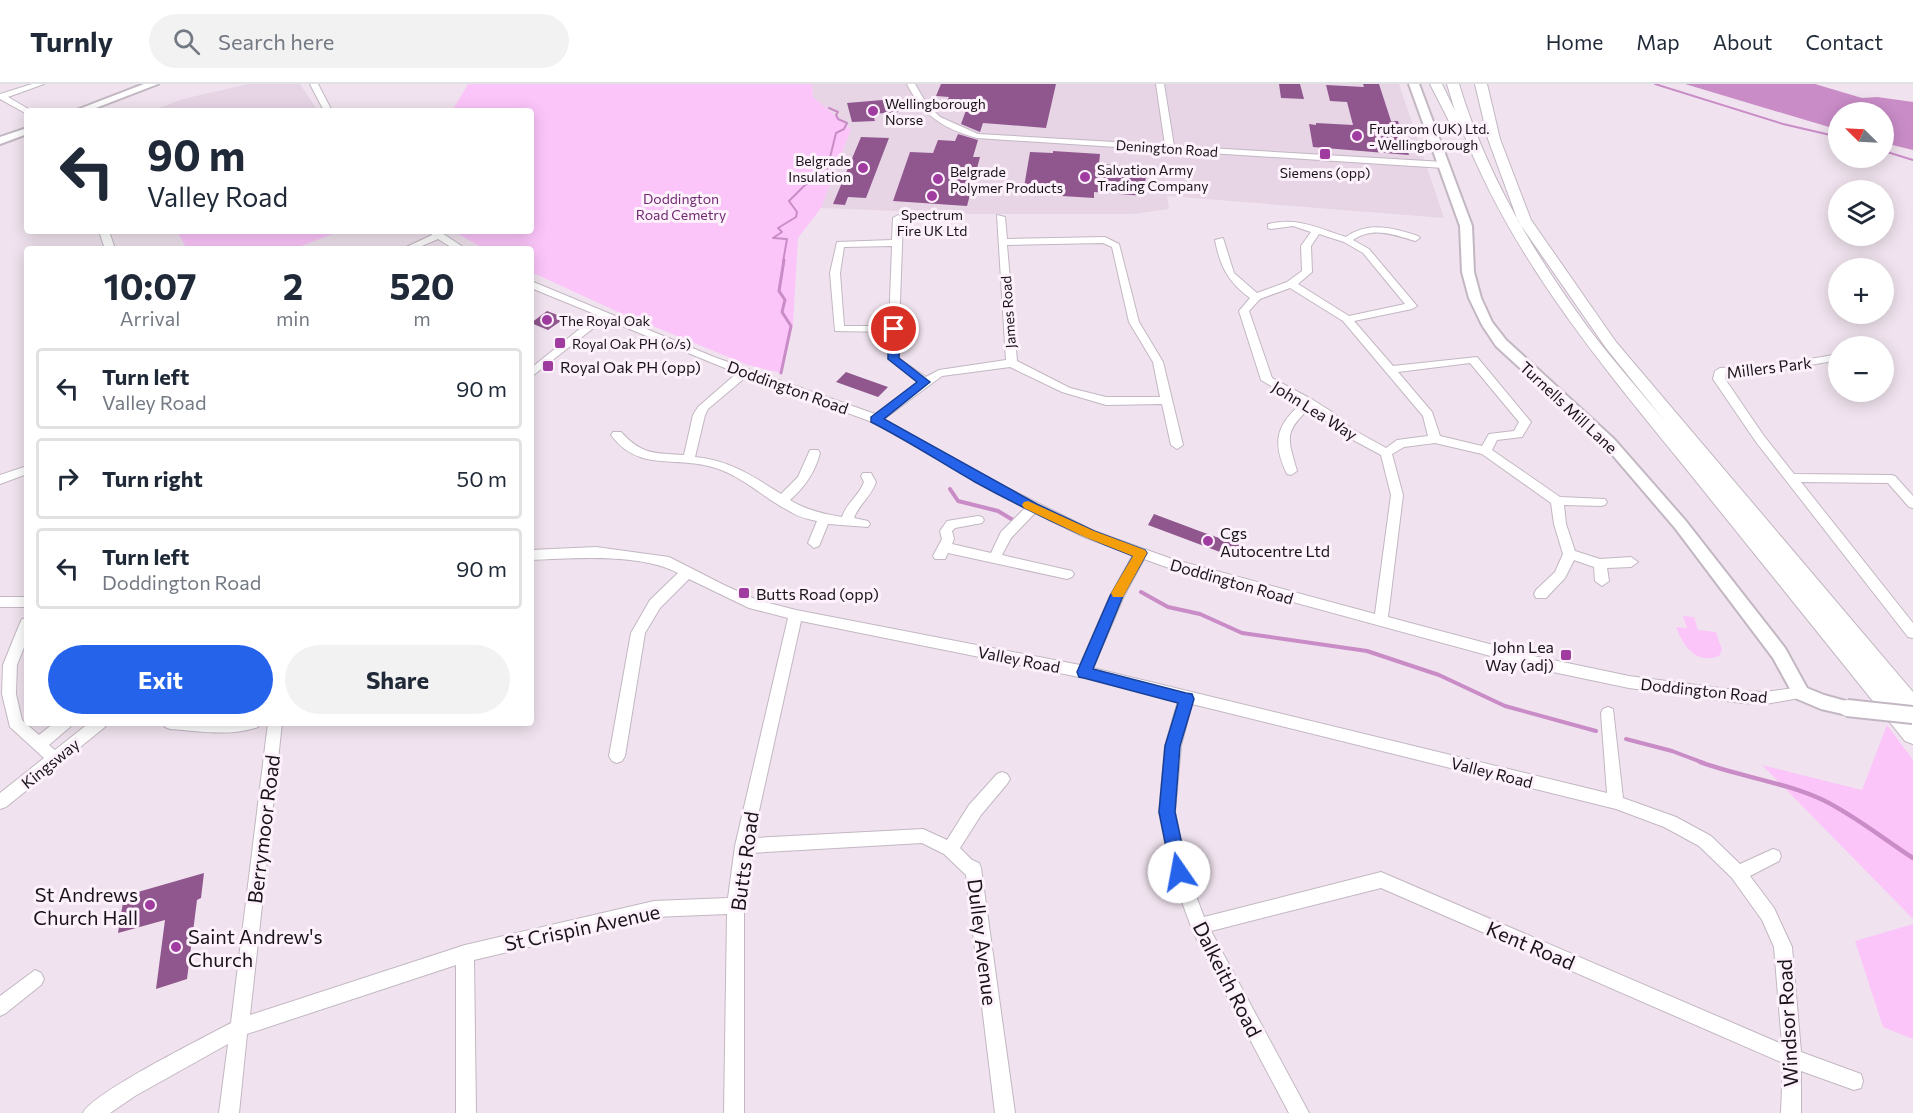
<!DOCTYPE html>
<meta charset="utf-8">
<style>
:root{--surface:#fff;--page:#f2f2f3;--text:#1f2937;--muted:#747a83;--line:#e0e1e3;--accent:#2563eb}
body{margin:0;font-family:Commissioner,sans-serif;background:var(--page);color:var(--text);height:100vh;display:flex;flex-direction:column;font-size:22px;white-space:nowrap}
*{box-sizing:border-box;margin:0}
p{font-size:20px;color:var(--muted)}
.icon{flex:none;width:33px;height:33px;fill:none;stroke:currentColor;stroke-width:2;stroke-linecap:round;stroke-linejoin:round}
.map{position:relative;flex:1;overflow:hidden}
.panel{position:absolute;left:24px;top:162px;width:510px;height:480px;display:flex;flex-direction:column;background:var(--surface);border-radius:6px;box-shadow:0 3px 15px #0003}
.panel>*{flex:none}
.banner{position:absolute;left:24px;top:24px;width:510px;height:126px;border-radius:6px;box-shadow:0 3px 15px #0003;background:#fff;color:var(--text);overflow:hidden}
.needle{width:39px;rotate:294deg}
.tools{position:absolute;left:1828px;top:18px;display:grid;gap:12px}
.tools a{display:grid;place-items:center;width:66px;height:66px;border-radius:50%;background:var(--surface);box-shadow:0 3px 15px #0003;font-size:30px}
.pin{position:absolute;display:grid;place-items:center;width:51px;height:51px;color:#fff;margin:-26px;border:3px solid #fff;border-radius:50%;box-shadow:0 2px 6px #0007}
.me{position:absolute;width:66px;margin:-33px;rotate:348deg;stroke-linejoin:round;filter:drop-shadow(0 0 4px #0008)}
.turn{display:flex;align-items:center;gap:21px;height:126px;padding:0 24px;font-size:27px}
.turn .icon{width:78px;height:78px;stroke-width:2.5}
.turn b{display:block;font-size:42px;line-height:51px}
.eta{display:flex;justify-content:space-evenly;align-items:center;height:102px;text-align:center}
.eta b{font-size:36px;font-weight:700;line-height:42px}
.button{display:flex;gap:12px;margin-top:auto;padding:12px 24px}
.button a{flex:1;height:69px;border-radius:36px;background:var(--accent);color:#fff;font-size:24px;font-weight:700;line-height:69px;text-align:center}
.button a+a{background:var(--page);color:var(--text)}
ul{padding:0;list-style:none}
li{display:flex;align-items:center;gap:18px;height:81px;margin:0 12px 9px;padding:0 12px;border:3px solid var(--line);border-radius:6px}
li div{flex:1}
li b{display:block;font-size:22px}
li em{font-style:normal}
header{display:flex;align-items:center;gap:36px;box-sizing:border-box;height:84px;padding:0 30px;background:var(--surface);border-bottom:2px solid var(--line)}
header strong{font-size:28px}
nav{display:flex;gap:33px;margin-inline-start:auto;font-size:21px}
.search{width:420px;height:54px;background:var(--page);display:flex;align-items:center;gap:15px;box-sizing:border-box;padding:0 21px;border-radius:33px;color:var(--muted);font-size:22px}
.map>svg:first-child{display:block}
.built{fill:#e7d5e6}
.green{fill:#fcc5fa}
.water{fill:#c98cc7}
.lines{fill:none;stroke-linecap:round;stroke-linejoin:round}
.stream-far3{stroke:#c98cc7;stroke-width:2}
.stream-far2{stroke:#c98cc7;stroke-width:3}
.stream-far1{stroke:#c98cc7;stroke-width:4}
.stream{stroke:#c98cc7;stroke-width:4.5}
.building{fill:#90578f}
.minor-casing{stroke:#c2b7c2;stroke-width:2}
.major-casing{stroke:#c2b7c2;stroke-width:4}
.highway-casing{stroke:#c2b7c2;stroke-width:2}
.minor{fill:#fff;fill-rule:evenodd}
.major{fill:#fff;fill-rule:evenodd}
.highway{fill:#fff;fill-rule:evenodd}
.major-bridge-casing{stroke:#c2b7c2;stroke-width:20;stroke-linecap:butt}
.major-bridge{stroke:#fff;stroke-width:16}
.route{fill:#2563eb;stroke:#184099;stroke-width:1.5}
.slow{fill:#f59e0b}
.poi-dot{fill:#a03ba0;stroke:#fdf1fc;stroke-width:2}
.labels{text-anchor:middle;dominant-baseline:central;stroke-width:6;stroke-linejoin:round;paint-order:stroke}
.far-poi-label{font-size:14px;fill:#181418;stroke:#fdf1fc;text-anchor:start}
.far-street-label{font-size:14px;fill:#181418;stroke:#fdf1fc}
.far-park-label{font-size:14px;fill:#712971;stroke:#fdf1fc}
.poi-label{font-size:16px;fill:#181418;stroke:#fdf1fc;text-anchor:start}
.street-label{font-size:16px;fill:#181418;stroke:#fdf1fc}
.near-street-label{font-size:20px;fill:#181418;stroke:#fdf1fc}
.near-poi-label{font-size:20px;fill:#181418;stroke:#fdf1fc;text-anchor:end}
</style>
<header>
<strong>Turnly</strong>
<div class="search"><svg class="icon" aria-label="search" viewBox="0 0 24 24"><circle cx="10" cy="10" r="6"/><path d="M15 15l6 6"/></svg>Search here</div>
<nav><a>Home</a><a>Map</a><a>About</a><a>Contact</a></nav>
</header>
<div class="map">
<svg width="1913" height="1029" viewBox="0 0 1913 1029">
<rect width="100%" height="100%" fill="#f0e3ef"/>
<!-- built -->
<g class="built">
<polygon points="248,0 300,0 318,27 152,27 183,15"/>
<polygon points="812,0 1399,0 1444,134 1167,112 1169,125 1134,130 968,130 821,124 851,45 813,13"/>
</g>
<!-- green -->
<g class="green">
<polygon points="468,0 812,0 813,13 851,45 821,124 798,154 793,241 781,289 748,281 616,227 531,188 531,165 484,165 453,147 531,147 531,27 452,27"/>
<polygon points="177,147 341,147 293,165 187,165"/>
<path d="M1683 532 1694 533 1698 546 1716 548 1722 566 1719 572C1696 581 1683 562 1676 543L1687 544Z"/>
<polygon points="1887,641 1913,676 1913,835 1762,681 1862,706"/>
<polygon points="1913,840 1913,955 1883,943 1855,857"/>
</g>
<!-- water -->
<polygon class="water" points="1685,0 1815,0 1862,14 1877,13 1913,18 1913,66 1884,59 1884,28 1839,28 1839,46"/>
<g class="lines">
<!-- stream-far3 -->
<g class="stream-far3">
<polyline points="1655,0 1783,40 1839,53"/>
<polyline points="1884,67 1913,76"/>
<polyline points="783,178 787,155 773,154 782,148 778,144 796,133 797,128 789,117 805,101 826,90 836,49 844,45 847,39 838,35 836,31 838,28 829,24"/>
</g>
<!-- stream-far2 -->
<polyline class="stream-far2" points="781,289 791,242 782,228 785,216 779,207 784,176"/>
<!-- stream-far1 -->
<g class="stream-far1">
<polyline points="950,405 958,417 998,427 1013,436"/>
<polyline points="1141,508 1168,523 1200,530 1242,549 1367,567 1439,591 1505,622 1596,647"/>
<polyline points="1626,655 1672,667 1704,679"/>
</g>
<!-- stream -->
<path class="stream" d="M1700 678C1741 693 1784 698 1823 716 1854 731 1885 756 1913 774"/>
</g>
<!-- building -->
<g class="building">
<polygon points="941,0 1056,0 1046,44 983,39 980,48 961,40 969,18 947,17 949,13 936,12"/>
<polygon points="1279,0 1300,0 1304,15 1281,14"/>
<polygon points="1363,0 1379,0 1391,37 1398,37 1409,71 1313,63 1309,40 1316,41 1316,39 1353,41 1347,18 1330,17 1326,1 1364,3"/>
<polygon points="894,15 898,28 873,30 875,37 852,38 847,19"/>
<polygon points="958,50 978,56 973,73 980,73 967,122 893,117 910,68 933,69 938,56 955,57"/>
<polygon points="861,53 889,54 866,114 848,113 845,121 833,120"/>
<polygon points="1053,67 1100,70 1099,80 1146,83 1145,112 1094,108 1094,114 1029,110 1030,104 1024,103 1030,68 1053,69"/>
<polygon points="547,227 560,232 556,235 561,237 548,246 531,239"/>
<polygon points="846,288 857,292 888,303 878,313 836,298"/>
<polygon points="1154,430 1202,448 1242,462 1236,474 1148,441"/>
<polygon points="204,789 201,814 197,816 187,895 156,905 165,836 118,849 124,812"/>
</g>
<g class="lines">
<defs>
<g id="minor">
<polygon points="32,0 44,0 8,13 32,27 25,29 0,15 0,10"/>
<polygon points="310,0 318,0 332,27 324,27"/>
<path d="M907 0H915L926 19 940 33 978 50 1165 61 1156 0H1164L1174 62 1444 78 1448 81 1444 84 977 54C944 45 922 31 907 0Z"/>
<path d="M898 131 903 134 898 274 926 293 939 286 1006 276 997 131 1005 133 1007 155 1105 153 1119 160 1139 238 1163 278 1183 361 1177 365 1171 361 1162 320 1106 321 1062 308 1010 283 942 292 884 335 982 391 1094 447 1172 475 1375 530 1391 411 1381 371 1344 351 1310 324C1283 348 1288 355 1297 387L1291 391 1287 390C1272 359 1276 341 1301 320L1261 296 1239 227 1250 214C1228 198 1220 182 1215 156L1223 154 1234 189 1257 209 1287 198 1302 187 1301 162 1311 148 1293 142 1271 145 1268 144V140C1299 133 1317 144 1346 153 1368 137 1394 144 1418 152L1420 154 1415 157C1395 151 1373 142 1353 156L1369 165 1417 222 1412 225 1354 237 1393 282 1477 273 1531 338 1522 353 1497 356 1492 366 1560 413 1605 415 1607 418 1605 421 1601 422 1564 421 1566 440 1575 467 1600 475 1631 473 1638 478 1631 483 1607 484 1609 497 1602 502 1595 497 1594 483 1574 476 1565 494 1546 514H1536L1534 510 1536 506 1555 488 1563 470 1554 440 1551 419 1482 370 1435 359 1404 363 1392 370 1403 411 1388 533 1534 572 1629 592 1742 607 1765 608 1801 603 1806 605 1808 609 1806 613 1765 620 1742 619 1629 604 1534 584 1169 484 1144 475 1124 512 1093 584 1607 709 1601 629 1603 625 1608 623 1613 625 1623 714 1676 733 1711 752 1740 780 1773 765 1779 767 1781 772 1779 777 1750 792 1774 824 1792 863 1801 968 1861 990 1863 997 1861 1004 1854 1006 1801 987V1029H1781L1783 979 1381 804 1211 847 1309 1029H1289L1193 848 1171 788 1159 728 1165 662 1178 617 1084 594 801 537 753 754 923 745 947 756 969 721 997 690 1002 688 1007 690 1010 695 1007 700 981 731 960 764 972 776 979 779 981 784 1015 1029H995L966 791 944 770 922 759 750 769 744 822V1029H724L727 830 654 833 474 876 476 1029H456V881L247 950 239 1029H219L228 960 135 1012 110 1029H83C92 1009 205 953 231 939L268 639H282L250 931 465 861 654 817 728 814 735 762 788 534 749 524 689 495 660 524 645 549 625 672 622 677 617 679 612 677 609 672 631 549 650 516 678 489C642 469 572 474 531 476V466L596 463 669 473 724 501 757 516 796 526 1080 581 1110 512 1133 471 1084 453 1035 429 1011 454 1002 471 1072 487 1074 490 1072 493 1067 495 948 469 945 475H935L933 472 942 455 940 447 947 437 978 432 982 433 984 436 982 439 955 444 952 447 954 455 952 460 991 469 1001 448 1025 424 872 338 747 292 708 325 705 331 695 373C729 376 753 392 781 410L798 393 810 366H818L820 369C815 388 805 403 790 416 806 426 823 430 842 433 847 418 859 412 864 398L861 392 863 389H871L876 398C871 413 859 420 854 434L868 437 870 440 868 443 828 440 819 462 814 464 808 459 817 437C808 435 798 433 791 428 763 414 742 391 712 383 675 372 638 388 611 351L613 348H621C642 371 654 369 684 371L693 331 698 323 737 289 605 235 531 293V284L597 231 531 204V197L714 273 875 330 919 299 888 275 889 248 835 247 830 189 837 158 892 156 893 134ZM1319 150 1344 158 1363 169 1405 220 1349 232 1298 200 1312 188 1311 162ZM1103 159 1112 163 1129 238 1153 278 1160 313H1106L1070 304 1017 277 1007 161ZM892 162 889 242H844L840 189 844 163ZM1290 204 1343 237 1423 332 1428 352 1397 356 1386 364 1352 345 1332 328 1313 316 1272 294 1249 227 1260 215ZM1470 279 1519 338 1514 347 1489 350 1482 362 1440 352 1432 328 1398 288ZM1192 620 1616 725 1664 743 1699 762 1732 794 1762 836 1774 863 1782 960 1381 788 1204 833 1187 788 1175 728 1181 662Z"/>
<polygon points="99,147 109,147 115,165 105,165"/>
<polygon points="428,147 439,147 466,165 454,165 438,155 415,165 402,165 432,151"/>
<polygon points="1839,270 1839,276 1770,288 1725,290 1725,295 1764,352 1794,390 1891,391 1895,392 1913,412 1913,424 1909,423 1888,399 1801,398 1913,539 1913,554 1908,553 1756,358 1713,295 1715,287 1720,284 1770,282"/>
<polygon points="27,382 27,390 0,400 0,391"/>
<rect x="0" y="513" width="27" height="10"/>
<polygon points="27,534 27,556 17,581 16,610 22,636 39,651 54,639 72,639 70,643 49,661 55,666 89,639 107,639 105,643 6,723 0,725 0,709 44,674 10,643 2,610 3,581 20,539 22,535"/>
<path d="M163 639H260L258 643C230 653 199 647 170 645L165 643Z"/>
<polygon points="35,886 41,889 44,895 41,901 6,929 0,932 0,912"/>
</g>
<g id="major">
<polygon points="144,0 158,0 88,27 74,27"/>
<polygon points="1409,0 1419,0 1472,142 1474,188 1481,214 1492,238 1506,256 1614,355 1685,436 1785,564 1807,604 1824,611 1853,619 1856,624 1853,629 1847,631 1821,625 1795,614 1773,574 1675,444 1604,361 1496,262 1482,241 1469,214 1462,188 1460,142"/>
<polygon points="27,44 27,50 0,60 0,53"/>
</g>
<path id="highway" d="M1430 0H1442L1455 27 1447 0H1459C1486 90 1534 170 1589 245 1614 278 1642 309 1668 341L1606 264 1518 137 1488 55 1475 0H1487L1500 55 1531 136 1616 258 1913 608V632L1909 630 1913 635V660L1905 657C1831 565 1757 473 1683 381 1596 274 1509 170 1460 40L1451 41Z"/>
</defs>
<!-- minor casing -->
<use href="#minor" class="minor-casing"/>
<!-- major casing -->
<use href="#major" class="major-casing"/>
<!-- highway casing -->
<use href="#highway" class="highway-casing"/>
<!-- minor -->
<use href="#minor" class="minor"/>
<!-- major -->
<use href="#major" class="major"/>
<!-- highway -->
<use href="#highway" class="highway"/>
<defs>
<polyline id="major-bridge" points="1847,624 1913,631"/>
</defs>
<!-- major-bridge casing -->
<use href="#major-bridge" class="major-bridge-casing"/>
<!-- major-bridge -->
<use href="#major-bridge" class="major-bridge"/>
</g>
<!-- route -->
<path class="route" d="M894 242 900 245 899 274 930 298 884 335 1037 420 1094 447 1145 466 1147 469 1123 512 1093 585 1186 609 1192 610 1194 615 1180 662 1175 728 1188 788 1185 794 1179 796 1173 794 1171 788 1159 728 1165 662 1178 619 1084 594 1079 593 1077 588 1110 512 1133 472C1078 451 1026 426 975 398 940 378 907 356 871 338V333L917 298 888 275 889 245Z"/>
<!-- slow -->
<polygon class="slow" points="1028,417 1094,447 1145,466 1147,469 1123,513 1113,513 1111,509 1133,472 1085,453 1024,424 1022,421 1024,418"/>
<!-- markers -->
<g class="poi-dot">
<circle cx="873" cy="27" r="6"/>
<circle cx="1357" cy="52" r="6"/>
<rect x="1319" y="64" width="12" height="12" rx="3"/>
<circle cx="863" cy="84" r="6"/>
<circle cx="1085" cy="93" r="6"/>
<circle cx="938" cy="95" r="6"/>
<circle cx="932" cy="112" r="6"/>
<circle cx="547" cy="236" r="6"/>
<rect x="554" y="253" width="12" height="12" rx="3"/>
<rect x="542" y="276" width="12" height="12" rx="3"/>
<circle cx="1208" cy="457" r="6"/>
<rect x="738" y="503" width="12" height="12" rx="3"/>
<rect x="1560" y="565" width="12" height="12" rx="3"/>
<circle cx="150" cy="821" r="6"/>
<circle cx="176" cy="863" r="6"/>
</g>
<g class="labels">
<!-- far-poi labels -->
<g class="far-poi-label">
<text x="885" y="19">Wellingborough<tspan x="885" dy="16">Norse</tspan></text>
<text x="1369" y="44">Frutarom (UK) Ltd.<tspan x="1369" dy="16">- Wellingborough</tspan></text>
<text x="851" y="76" text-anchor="end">Belgrade<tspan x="851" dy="16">Insulation</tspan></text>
<text x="1097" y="85">Salvation Army<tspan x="1097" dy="16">Trading Company</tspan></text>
<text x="950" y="87">Belgrade<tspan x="950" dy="16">Polymer Products</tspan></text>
<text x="1325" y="88" text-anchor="middle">Siemens (opp)</text>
<text x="932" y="130" text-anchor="middle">Spectrum<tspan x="932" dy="16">Fire UK Ltd</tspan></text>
<text x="559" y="236">The Royal Oak</text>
<text x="572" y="259">Royal Oak PH (o/s)</text>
</g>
<!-- far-street labels -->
<g class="far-street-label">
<text transform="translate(1167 64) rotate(4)">Denington Road</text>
<text transform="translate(1008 228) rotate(-94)">James Road</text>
</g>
<!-- far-park labels -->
<g class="far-park-label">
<text x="681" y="114">Doddington<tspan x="681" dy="16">Road Cemetry</tspan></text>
</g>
<!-- poi labels -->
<g class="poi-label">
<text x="560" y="282">Royal Oak PH (opp)</text>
<text x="1220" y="448">Cgs<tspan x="1220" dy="18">Autocentre Ltd</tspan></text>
<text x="756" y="509">Butts Road (opp)</text>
<text x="1554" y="562" text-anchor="end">John Lea<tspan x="1554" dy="18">Way (adj)</tspan></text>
</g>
<!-- street labels -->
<g class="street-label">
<text transform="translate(1769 283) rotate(-7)">Millers Park</text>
<text transform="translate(788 303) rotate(20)">Doddington Road</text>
<text transform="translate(1569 323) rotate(43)">Turnells Mill Lane</text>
<text transform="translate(1315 326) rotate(32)">John Lea Way</text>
<text transform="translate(1232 497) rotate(16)">Doddington Road</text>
<text transform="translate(1019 575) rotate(11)">Valley Road</text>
<text transform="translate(1704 606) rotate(6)">Doddington Road</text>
<text transform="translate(50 679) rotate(-39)">Kingsway</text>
<text transform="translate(1492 688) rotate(14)">Valley Road</text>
</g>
<!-- near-street labels -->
<g class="near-street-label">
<text transform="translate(263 745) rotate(-83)">Berrymoor Road</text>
<text transform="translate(744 777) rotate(-82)">Butts Road</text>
<text transform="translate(582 843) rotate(-12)">St Crispin Avenue</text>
<text transform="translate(983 858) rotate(83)">Dulley Avenue</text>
<text transform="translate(1531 861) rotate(23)">Kent Road</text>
<text transform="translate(1228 895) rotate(63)">Dalkeith Road</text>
<text transform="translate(1787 939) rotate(-93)">Windsor Road</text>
</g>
<!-- near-poi labels -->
<g class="near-poi-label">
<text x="138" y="810">St Andrews<tspan x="138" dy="23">Church Hall</tspan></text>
<text x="188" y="852" text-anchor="start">Saint Andrew's<tspan x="188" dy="23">Church</tspan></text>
</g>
</g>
</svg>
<div class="tools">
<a><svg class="needle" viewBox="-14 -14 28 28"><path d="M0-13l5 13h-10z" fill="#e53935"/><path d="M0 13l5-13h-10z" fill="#747a83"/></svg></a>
<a><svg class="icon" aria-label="layers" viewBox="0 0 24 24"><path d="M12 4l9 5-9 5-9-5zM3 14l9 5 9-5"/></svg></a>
<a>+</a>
<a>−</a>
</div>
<div class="pin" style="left:894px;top:245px;background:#d93025"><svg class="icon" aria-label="arrive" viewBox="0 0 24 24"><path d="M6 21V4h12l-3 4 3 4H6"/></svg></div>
<svg class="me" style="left:1179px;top:788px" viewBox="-20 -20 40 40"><circle r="19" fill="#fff"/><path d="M0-13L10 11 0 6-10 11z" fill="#2563eb"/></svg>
<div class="banner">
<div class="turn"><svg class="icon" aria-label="left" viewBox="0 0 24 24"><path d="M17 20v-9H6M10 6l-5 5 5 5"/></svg><div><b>90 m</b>Valley Road</div></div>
</div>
<section class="panel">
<div class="eta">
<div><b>10:07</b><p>Arrival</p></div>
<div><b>2</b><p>min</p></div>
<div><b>520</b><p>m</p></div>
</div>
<ul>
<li><svg class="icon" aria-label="left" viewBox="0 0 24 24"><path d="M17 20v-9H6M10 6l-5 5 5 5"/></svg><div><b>Turn left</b><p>Valley Road</p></div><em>90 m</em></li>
<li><svg class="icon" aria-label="right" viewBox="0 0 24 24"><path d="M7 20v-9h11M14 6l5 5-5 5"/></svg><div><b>Turn right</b></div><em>50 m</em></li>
<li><svg class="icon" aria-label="left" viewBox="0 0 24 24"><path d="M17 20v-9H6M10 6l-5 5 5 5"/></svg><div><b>Turn left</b><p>Doddington Road</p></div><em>90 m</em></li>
</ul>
<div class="button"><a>Exit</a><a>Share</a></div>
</section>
</div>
